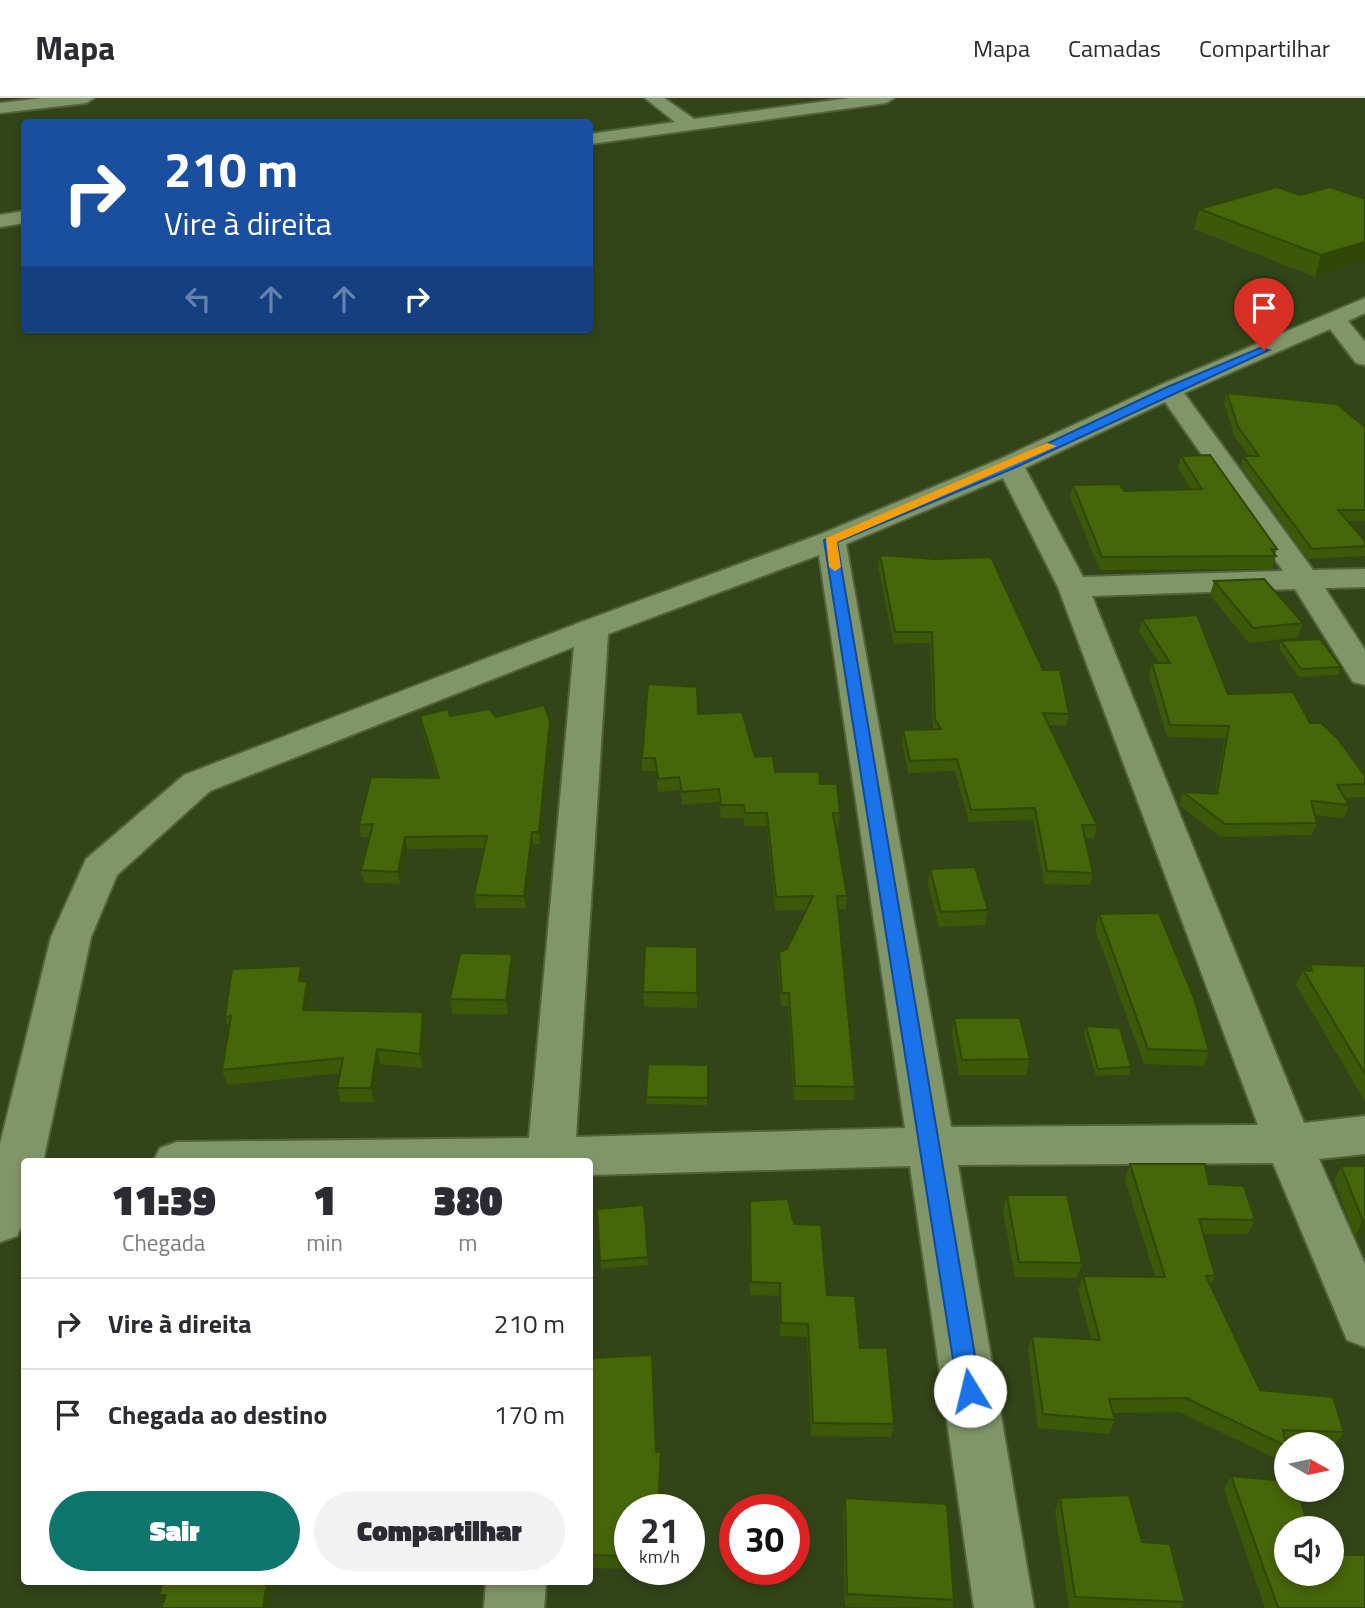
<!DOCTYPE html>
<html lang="pt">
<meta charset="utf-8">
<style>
:root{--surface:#fff;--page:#f2f2f3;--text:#2b2b33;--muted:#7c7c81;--line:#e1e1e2;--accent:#0f766e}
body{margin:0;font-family:"Titillium Web",sans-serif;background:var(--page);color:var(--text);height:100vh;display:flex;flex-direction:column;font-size:26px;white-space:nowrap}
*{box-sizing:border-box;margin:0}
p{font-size:23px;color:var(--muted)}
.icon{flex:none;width:38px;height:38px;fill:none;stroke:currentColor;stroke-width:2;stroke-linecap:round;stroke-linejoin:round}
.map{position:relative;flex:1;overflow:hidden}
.details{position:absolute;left:21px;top:1060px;width:572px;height:427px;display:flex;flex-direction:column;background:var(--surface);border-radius:7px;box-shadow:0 4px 10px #0003}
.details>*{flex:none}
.top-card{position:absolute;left:21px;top:21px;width:572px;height:214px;border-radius:7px;box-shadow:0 4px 10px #0003;background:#1a4fa0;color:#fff;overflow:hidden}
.needle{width:46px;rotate:99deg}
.controls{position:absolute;left:1274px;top:1334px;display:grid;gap:14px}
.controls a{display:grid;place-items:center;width:70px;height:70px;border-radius:50%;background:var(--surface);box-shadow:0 4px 10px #0003;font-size:35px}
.speed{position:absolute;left:614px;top:1396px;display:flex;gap:14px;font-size:35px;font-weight:700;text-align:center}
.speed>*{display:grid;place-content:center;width:91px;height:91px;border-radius:50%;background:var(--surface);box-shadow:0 4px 10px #0003;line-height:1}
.speed small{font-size:18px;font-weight:400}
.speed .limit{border:10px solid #d22;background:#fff;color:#111}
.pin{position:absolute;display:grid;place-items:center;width:60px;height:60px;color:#fff;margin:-72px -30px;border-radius:50% 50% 50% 0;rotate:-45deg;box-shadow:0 0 7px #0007}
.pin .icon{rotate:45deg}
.me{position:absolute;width:77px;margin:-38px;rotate:351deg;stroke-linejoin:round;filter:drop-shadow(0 0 5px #0008)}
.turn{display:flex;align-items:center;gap:24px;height:147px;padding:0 28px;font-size:32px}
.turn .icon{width:91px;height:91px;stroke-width:2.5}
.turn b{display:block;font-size:49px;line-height:60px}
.lanes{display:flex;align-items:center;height:66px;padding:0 28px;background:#0003;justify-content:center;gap:35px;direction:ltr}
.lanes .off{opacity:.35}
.eta{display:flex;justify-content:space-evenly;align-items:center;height:119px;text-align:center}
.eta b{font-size:42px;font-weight:800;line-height:49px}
.cta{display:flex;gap:14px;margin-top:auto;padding:14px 28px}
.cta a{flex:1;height:80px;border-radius:42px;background:var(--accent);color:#fff;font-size:28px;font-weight:800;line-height:80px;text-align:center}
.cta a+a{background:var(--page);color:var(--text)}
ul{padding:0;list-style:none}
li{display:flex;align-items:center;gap:21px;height:91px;padding:0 28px;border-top:2px solid var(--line)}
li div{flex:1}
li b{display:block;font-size:26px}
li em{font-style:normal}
header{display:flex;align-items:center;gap:42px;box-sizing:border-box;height:98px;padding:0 35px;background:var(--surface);border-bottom:2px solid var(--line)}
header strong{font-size:33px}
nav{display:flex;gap:38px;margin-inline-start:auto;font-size:24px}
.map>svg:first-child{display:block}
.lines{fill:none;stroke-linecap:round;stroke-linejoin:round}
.minor-casing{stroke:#53623d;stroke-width:4}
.minor{fill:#819668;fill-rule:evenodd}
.wall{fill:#3c5809}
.shaded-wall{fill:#314707}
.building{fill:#46660a;stroke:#314707;stroke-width:2}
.route{fill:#1a73e8;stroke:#114b97;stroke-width:2}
.slow{fill:#f59e0b}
</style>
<header>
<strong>Mapa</strong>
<nav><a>Mapa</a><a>Camadas</a><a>Compartilhar</a></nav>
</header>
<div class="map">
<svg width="1365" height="1510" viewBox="0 0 1365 1510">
<rect width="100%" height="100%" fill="#334419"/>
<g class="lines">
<defs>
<g id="minor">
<polygon points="43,0 94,0 86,5 0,15 0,5"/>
<polygon points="645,0 664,0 694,21 850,0 894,0 886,5 590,46 590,36 675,24"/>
<polygon points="24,113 24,125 0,129 0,117"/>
<path d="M1365 200V215L1348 223 1365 244V267L1356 265 1330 231 1184 295 1313 472 1365 471V489L1325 490 1365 552V587L1353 584 1295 491 1092 498 1304 1025 1365 1018V1056L1319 1061 1365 1166V1249L1347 1242 1273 1065 958 1067 1034 1510H974L910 1068 590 1077V1064H153L160 1050 177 1044 529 1040 574 549 210 693 117 777 91 839 43 1064H24V1123L17 1138 0 1144V1046L51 839 86 761 184 677 581 524 821 436 1000 361 1160 287ZM1165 304 1283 473 1083 479 1025 370ZM1003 380 1058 489 1258 1027 951 1029 846 446ZM819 457 905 1030 576 1039 608 536Z"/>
<polygon points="486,1484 546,1484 544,1510 484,1510"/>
</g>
</defs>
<!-- minor casing -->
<use href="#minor" class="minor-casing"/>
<!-- minor -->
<use href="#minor" class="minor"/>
</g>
<!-- wall -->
<g class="wall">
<polygon points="1300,97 1365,101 1315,179 1194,131 1199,111"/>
<polygon points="1227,295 1365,329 1365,423 1347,423 1365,443 1365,458 1308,461 1241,368 1243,358 1249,358 1235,339 1224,305"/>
<polygon points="1181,358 1277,451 1275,456 1276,458 1272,471 1100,472 1070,399 1073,387 1124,393 1191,391 1178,370"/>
<polygon points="880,457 1043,572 1069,616 1066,628 1049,627 1097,727 1094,740 1085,740 1093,775 1090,787 1044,786 1033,722 969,724 955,673 908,675 902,644 903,632 933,631 930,545 894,546 878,468"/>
<polygon points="1214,483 1303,525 1298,539 1249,545 1210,497"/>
<polygon points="1142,521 1228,596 1310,625 1365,678 1365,699 1344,700 1349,707 1344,720 1315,717 1317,725 1312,737 1221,739 1179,707 1183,694 1215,696 1225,640 1167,639 1149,577 1152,565 1159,565 1139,533"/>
<polygon points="1281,543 1341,569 1338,577 1298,579 1279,550"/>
<polygon points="698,616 775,674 820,686 840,715 838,729 835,729 847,798 846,811 838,811 855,989 854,1002 794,1002 788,908 781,908 778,867 779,854 787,851 806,812 775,813 767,728 744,728 744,720 721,720 719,704 682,707 680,692 658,694 656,673 642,673 642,660"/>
<polygon points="420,618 496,619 551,635 540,746 533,746 526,810 476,810 474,797 484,750 407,751 400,786 364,785 361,772 370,739 361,739 359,727 437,680 422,630"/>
<polygon points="930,771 988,812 985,827 939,829 928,786"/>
<polygon points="1099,816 1209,953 1204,968 1144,966 1095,831"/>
<polygon points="697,849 697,910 644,909 643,894"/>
<polygon points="1310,866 1365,868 1365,1003 1296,887 1303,872 1307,872"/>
<polygon points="301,868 304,883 307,884 311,898 309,912 426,928 423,970 380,966 374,1004 341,1004 337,990 340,975 227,987 222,972 229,930 225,919"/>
<polygon points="513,871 508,917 452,916 450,901"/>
<polygon points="954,920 1030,961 1026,977 959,977 952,935"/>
<polygon points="1086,928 1131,969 1129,977 1096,978 1084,936"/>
<polygon points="708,967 707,1007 647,1006 646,999"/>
<polygon points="1130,1066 1209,1086 1255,1122 1248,1136 1204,1136 1215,1177 1211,1187 1260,1292 1344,1334 1335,1347 1332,1347 1332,1346 1286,1346 1286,1349 1279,1362 1179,1314 1113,1315 1115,1322 1109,1336 1038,1330 1028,1252 1032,1238 1091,1241 1078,1192 1083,1178 1155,1179 1125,1081"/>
<polygon points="1341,1068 1365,1068 1365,1135 1355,1138 1334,1083"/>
<polygon points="1007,1097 1082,1165 1077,1180 1015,1179 1003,1112"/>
<polygon points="750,1103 794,1126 827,1197 860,1250 894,1326 891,1339 811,1338 807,1239 780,1238 779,1198 750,1197"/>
<polygon points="644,1107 648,1167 601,1171 597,1111"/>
<polygon points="590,1260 656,1354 661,1354 661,1368 630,1412 630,1471 590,1470"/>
<polygon points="1231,1378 1286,1430 1365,1510 1265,1510 1224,1392"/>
<polygon points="845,1400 954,1502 952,1510 845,1509 843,1413"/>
<polygon points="1060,1400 1185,1504 1181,1510 1069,1510 1055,1413"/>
</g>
<!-- shaded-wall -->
<g class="shaded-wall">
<polygon points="1365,144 1365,163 1315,179 1321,157"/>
<polygon points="550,623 551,635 540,746 539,734"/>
<polygon points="532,734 533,746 526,810 524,798"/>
<polygon points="405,739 407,751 400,786 398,774"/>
<polygon points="512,856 513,871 508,917 506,902"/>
<polygon points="301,868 304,882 302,897 299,883"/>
<polygon points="307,884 311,898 306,926 303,912"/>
<polygon points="423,914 426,928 423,970 420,956"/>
<polygon points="377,951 380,966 374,1004 371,990"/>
<polygon points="1363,1123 1365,1123 1365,1135 1355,1138"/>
<polygon points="661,1354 659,1412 658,1412"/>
<polygon points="267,1484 274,1484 271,1510 263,1510"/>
</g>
<!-- building -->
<g class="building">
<polygon points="1277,89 1300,97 1330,89 1365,101 1365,144 1321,157 1199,111"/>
<polygon points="1227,295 1337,306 1365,329 1365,412 1338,412 1365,443 1365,448 1312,451 1243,358 1259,358 1238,329"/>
<polygon points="1210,357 1277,451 1271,451 1276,458 1102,459 1073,387 1120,386 1124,393 1202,391 1181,358"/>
<polygon points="880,457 935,461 991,459 1043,572 1060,572 1069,616 1043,615 1097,727 1082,727 1093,775 1047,773 1035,710 971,712 957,661 910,663 903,632 941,631 935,621 932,534 895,534"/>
<polygon points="1264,481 1303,525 1253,530 1214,483"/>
<polygon points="1197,517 1228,596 1293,594 1310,625 1321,625 1338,641 1365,678 1365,686 1337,687 1349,707 1311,703 1317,725 1225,726 1183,694 1217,696 1229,628 1170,627 1152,565 1170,565 1142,521"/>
<polygon points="1320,541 1341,569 1301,571 1281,543"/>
<polygon points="648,586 697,589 698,616 742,614 755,659 773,658 775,674 819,674 820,686 837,686 840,715 833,715 847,798 837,798 855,989 795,988 789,895 782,895 779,854 787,851 813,798 776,799 767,715 745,715 744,707 721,707 719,691 682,694 679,679 658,681 655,660 642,660"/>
<polygon points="544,607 550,623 539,734 532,734 524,798 474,797 487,738 405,739 398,774 361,772 373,726 359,727 371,679 439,680 420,618 448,611 450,618 489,611 496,619"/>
<polygon points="975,769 988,812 941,814 930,771"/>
<polygon points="1159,815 1194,900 1209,953 1148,951 1099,816"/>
<polygon points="645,848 697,849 697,895 643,894"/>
<polygon points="460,855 512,856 506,902 450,901"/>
<polygon points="1310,866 1365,868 1365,976 1303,872 1312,873"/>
<polygon points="301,868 299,883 307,884 303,912 423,914 420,956 377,951 371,990 337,990 343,960 222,972 231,918 225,919 232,871"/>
<polygon points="954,920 1020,920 1030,961 962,962"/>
<polygon points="1086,928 1120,930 1131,969 1098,971"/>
<polygon points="648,966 708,967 708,1000 646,999"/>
<polygon points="1130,1066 1205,1066 1209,1086 1244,1088 1255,1122 1199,1121 1215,1177 1206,1178 1260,1292 1333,1299 1344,1334 1283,1332 1286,1348 1186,1300 1109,1301 1115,1322 1043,1316 1032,1238 1100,1242 1083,1178 1165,1179"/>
<polygon points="1341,1068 1365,1068 1365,1123 1363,1123"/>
<polygon points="1007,1097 1067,1097 1082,1165 1019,1164"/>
<polygon points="788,1101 794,1126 821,1127 827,1197 855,1198 860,1250 887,1250 894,1326 813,1325 808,1226 781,1225 780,1185 751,1184 750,1103"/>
<polygon points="644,1107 648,1159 600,1163 597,1111"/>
<polygon points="652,1257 656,1354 661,1354 658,1412 630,1412 630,1458 590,1457 590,1260"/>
<polygon points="1231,1378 1286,1383 1286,1391 1298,1391 1308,1430 1286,1430 1286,1475 1332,1475 1332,1457 1365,1457 1365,1510 1278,1510"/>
<polygon points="1129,1397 1142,1444 1170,1446 1185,1504 1075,1499 1060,1400"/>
<polygon points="845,1400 947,1406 954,1502 847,1496"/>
<polygon points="163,1484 267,1484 263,1510 161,1510 166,1497 159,1497"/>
</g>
<!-- route -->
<polygon class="route" points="1260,250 1269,252 1014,370 837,444 981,1293 977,1300 970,1303 962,1300 958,1293 824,442 1006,365 1165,290"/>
<!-- slow -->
<polygon class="slow" points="1047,345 1057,348 837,444 841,469 835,473 829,469 826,440"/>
</svg>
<div class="controls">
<a><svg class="needle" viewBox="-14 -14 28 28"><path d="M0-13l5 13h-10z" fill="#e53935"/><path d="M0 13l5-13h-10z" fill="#7c7c81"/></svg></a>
<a><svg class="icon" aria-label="sound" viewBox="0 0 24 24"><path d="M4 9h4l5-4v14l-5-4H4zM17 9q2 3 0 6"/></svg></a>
</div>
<div class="speed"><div>21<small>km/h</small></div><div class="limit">30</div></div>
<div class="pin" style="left:1264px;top:252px;background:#d93025"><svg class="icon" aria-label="arrive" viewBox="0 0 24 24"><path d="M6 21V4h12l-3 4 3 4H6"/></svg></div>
<svg class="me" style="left:970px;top:1293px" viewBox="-20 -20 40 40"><circle r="19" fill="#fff"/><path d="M0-13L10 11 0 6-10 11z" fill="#1a73e8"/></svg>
<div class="top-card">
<div class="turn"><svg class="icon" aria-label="right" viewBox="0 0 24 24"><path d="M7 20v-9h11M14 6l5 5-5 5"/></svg><div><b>210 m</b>Vire à direita</div></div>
<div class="lanes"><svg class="icon off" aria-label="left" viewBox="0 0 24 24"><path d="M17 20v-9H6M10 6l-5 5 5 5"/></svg><svg class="icon off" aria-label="ahead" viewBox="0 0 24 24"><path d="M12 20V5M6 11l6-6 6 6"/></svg><svg class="icon off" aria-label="ahead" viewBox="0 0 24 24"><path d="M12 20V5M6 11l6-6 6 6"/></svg><svg class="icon" aria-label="right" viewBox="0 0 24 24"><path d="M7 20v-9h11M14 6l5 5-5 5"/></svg></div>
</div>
<section class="details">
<div class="eta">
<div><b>11:39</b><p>Chegada</p></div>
<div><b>1</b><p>min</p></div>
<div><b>380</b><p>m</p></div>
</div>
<ul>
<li><svg class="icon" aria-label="right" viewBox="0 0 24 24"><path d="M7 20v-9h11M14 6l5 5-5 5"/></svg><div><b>Vire à direita</b></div><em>210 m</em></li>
<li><svg class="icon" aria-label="arrive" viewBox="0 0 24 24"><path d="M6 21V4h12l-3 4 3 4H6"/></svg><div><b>Chegada ao destino</b></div><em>170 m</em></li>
</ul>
<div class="cta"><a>Sair</a><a>Compartilhar</a></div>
</section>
</div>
